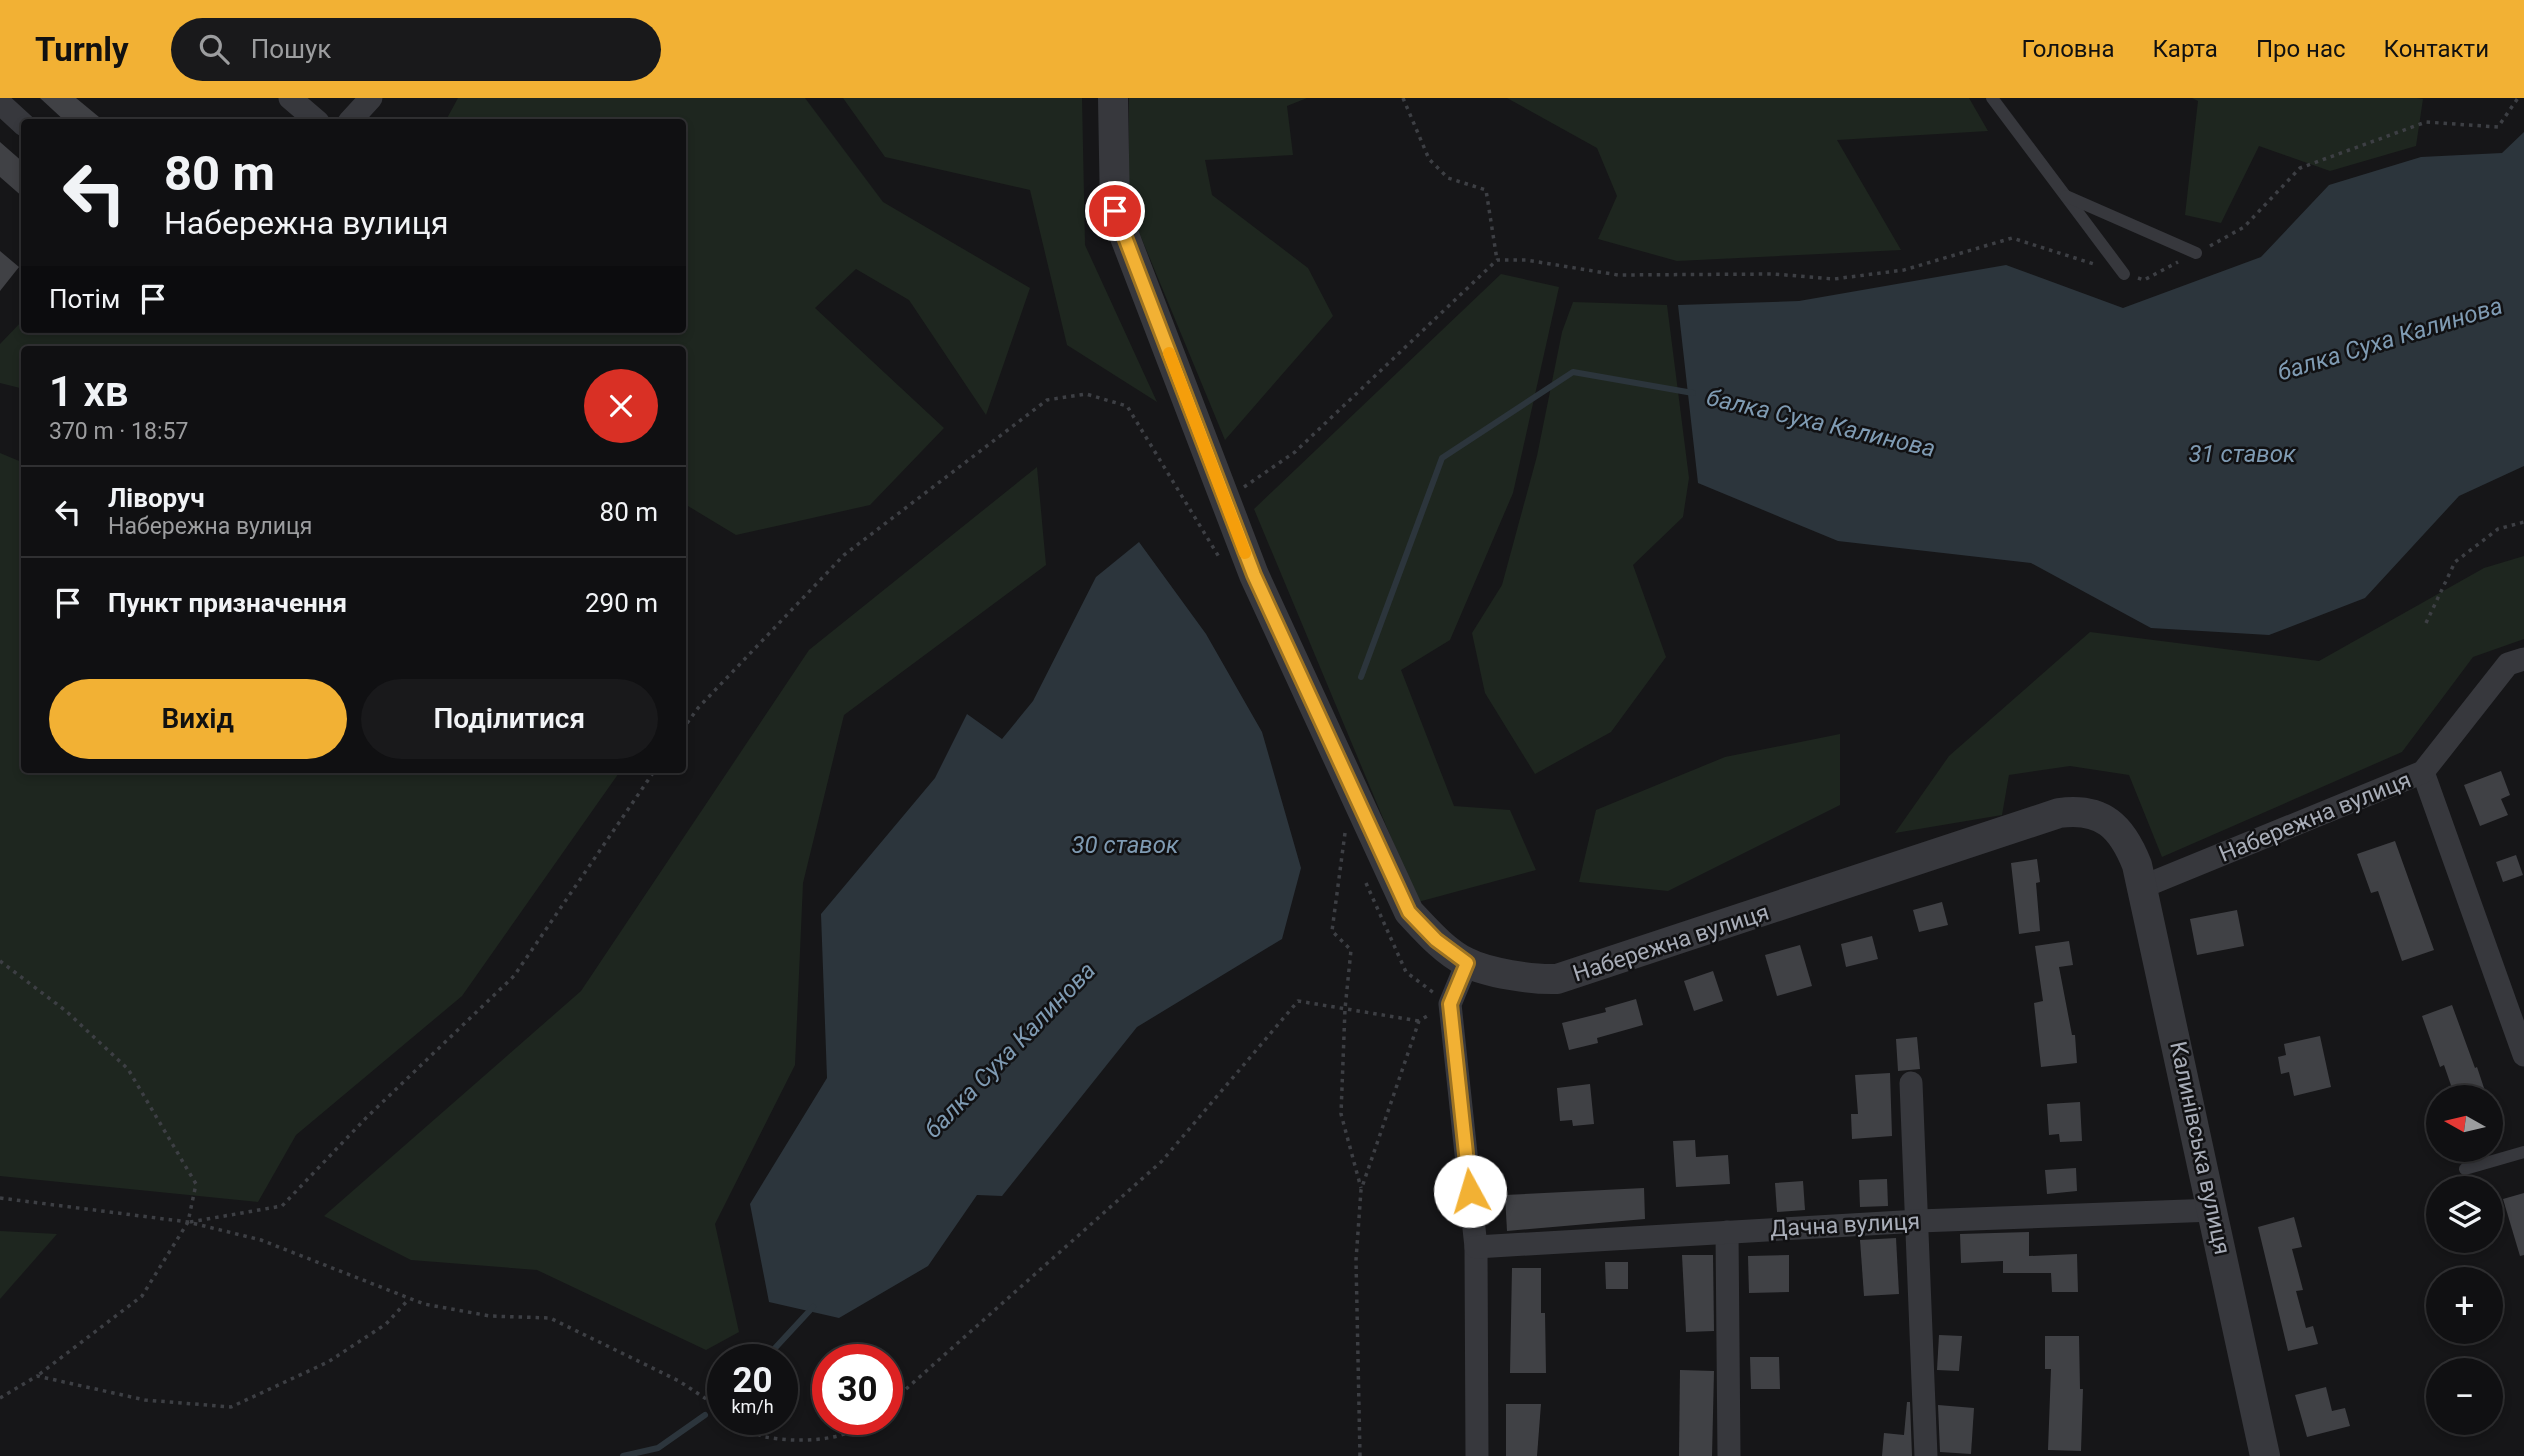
<!DOCTYPE html>
<html lang="uk">
<meta charset="utf-8">
<style>
:root{--surface:#101012;--page:#19191b;--text:#f1f3f6;--muted:#9c9d9f;--line:#303032;--accent:#f2b134}
body{margin:0;font-family:Roboto,sans-serif;background:var(--page);color:var(--text);height:100vh;display:flex;flex-direction:column;font-size:26px;white-space:nowrap}
*{box-sizing:border-box;margin:0}
p{font-size:23px;color:var(--muted)}
.icon{flex:none;width:38px;height:38px;fill:none;stroke:currentColor;stroke-width:2;stroke-linecap:round;stroke-linejoin:round}
.map{position:relative;flex:1;overflow:hidden}
.sheet{position:absolute;left:21px;top:248px;width:665px;height:427px;display:flex;flex-direction:column;background:var(--surface);border-radius:7px;box-shadow:0 4px 10px #0003,0 0 0 2px var(--line)}
.sheet>*{flex:none}
.guide{position:absolute;left:21px;top:21px;width:665px;height:214px;border-radius:7px;box-shadow:0 4px 10px #0003,0 0 0 2px var(--line);background:#101012;color:var(--text);overflow:hidden}
.needle{width:46px;rotate:278deg}
.tools{position:absolute;left:2426px;top:987px;display:grid;gap:14px}
.tools a{display:grid;place-items:center;width:77px;height:77px;border-radius:50%;background:var(--surface);box-shadow:0 4px 10px #0003,0 0 0 2px var(--line);font-size:35px}
.speed{position:absolute;left:707px;top:1246px;display:flex;gap:14px;font-size:35px;font-weight:700;text-align:center}
.speed>*{display:grid;place-content:center;width:91px;height:91px;border-radius:50%;background:var(--surface);box-shadow:0 4px 10px #0003,0 0 0 2px var(--line);line-height:1}
.speed small{font-size:18px;font-weight:400}
.speed .limit{border:10px solid #d22;background:#fff;color:#111}
.pin{position:absolute;display:grid;place-items:center;width:60px;height:60px;color:#fff;margin:-30px;border:4px solid #fff;border-radius:50%;box-shadow:0 2px 7px #0007}
.me{position:absolute;width:77px;margin:-38px;rotate:354deg;stroke-linejoin:round;filter:drop-shadow(0 0 5px #0008)}
.turn{display:flex;align-items:center;gap:24px;height:147px;padding:0 28px;font-size:32px}
.turn .icon{width:91px;height:91px;stroke-width:2.5}
.turn b{display:block;font-size:49px;line-height:60px}
.then{display:flex;align-items:center;height:66px;padding:0 28px;background:#0003;gap:14px;font-size:26px}
.round{display:grid;place-items:center;flex:none;width:74px;height:74px;border-radius:37px;background:var(--page)}
.summary{display:flex;align-items:center;justify-content:space-between;height:119px;padding:0 28px}
h1{font-size:42px;font-weight:600;line-height:52px}
.primary-button{display:flex;gap:14px;margin-top:auto;padding:14px 28px}
.primary-button a{flex:1;height:80px;border-radius:42px;background:var(--accent);color:#111;font-size:28px;font-weight:600;line-height:80px;text-align:center}
.primary-button a+a{background:var(--page);color:var(--text)}
ul{padding:0;list-style:none}
li{display:flex;align-items:center;gap:21px;height:91px;padding:0 28px;border-top:2px solid var(--line)}
li div{flex:1}
li b{display:block;font-size:26px}
li em{font-style:normal}
header{display:flex;align-items:center;gap:42px;box-sizing:border-box;height:98px;padding:0 35px;background:var(--accent);color:#111}
header strong{font-size:33px}
nav{display:flex;gap:38px;margin-inline-start:auto;font-size:24px}
.search{width:490px;height:63px;background:var(--page);display:flex;align-items:center;gap:18px;box-sizing:border-box;padding:0 24px;border-radius:38px;color:var(--muted);font-size:26px}
.map>svg:first-child{display:block}
.green{fill:#1e261f}
.water{fill:#2c353c}
.lines{fill:none;stroke-linecap:round;stroke-linejoin:round}
.stream{stroke:#2c353c;stroke-width:6}
.building{fill:#404145}
.path{stroke:#3d3f44;stroke-width:3.5;stroke-dasharray:3.5 5;stroke-linecap:butt}
.service{stroke:#37383d;stroke-width:12}
.minor{stroke:#37383d;stroke-width:23}
.tertiary{stroke:#37383d;stroke-width:30}
.route-casing{stroke:#9d7322;stroke-width:18}
.route{stroke:#f2b134;stroke-width:12}
.slow{stroke:#f59e0b;stroke-width:12}
.labels{text-anchor:middle;dominant-baseline:central;stroke-width:5;stroke-linejoin:round;paint-order:stroke}
.street-label{font-size:23px;fill:#a8adb8;stroke:#111113}
.water-label{font-size:24px;font-style:italic;fill:#7f9bb3;stroke:#111113}
</style>
<header>
<strong>Turnly</strong>
<div class="search"><svg class="icon" aria-label="search" viewBox="0 0 24 24"><circle cx="10" cy="10" r="6"/><path d="M15 15l6 6"/></svg>Пошук</div>
<nav><a>Головна</a><a>Карта</a><a>Про нас</a><a>Контакти</a></nav>
</header>
<div class="map">
<svg width="2524" height="1358" viewBox="0 0 2524 1358">
<rect width="100%" height="100%" fill="#161618"/>
<!-- green -->
<g class="green">
<polygon points="458,0 805,0 883,104 1030,190 986,317 909,202 856,171 815,210 944,330 870,407 736,437 683,405 682,252 24,252 24,291 0,285 0,246 24,221 24,231 682,231 682,24 445,24"/>
<polygon points="843,0 1082,0 1085,147 1157,304 1067,247 1030,92 885,59"/>
<polygon points="1129,0 1307,0 1287,8 1293,57 1205,62 1212,97 1308,170 1333,218 1225,342 1129,110"/>
<polygon points="1507,0 1969,0 1988,33 1837,42 1901,152 1677,163 1598,141 1617,98 1597,50"/>
<polygon points="2192,0 2417,0 2423,1 2416,48 2330,73 2259,48 2221,125 2185,117 2198,3"/>
<polygon points="1501,176 1559,189 1513,395 1450,542 1401,572 1454,708 1510,712 1536,772 1418,804 1254,411"/>
<polygon points="1573,204 1667,207 1689,380 1683,419 1633,467 1666,559 1611,634 1535,676 1485,595 1472,535 1502,487 1537,358 1562,234"/>
<polygon points="0,355 24,365 24,672 621,672 462,898 296,1037 258,1104 0,1078"/>
<polygon points="1037,369 1046,467 844,617 803,785 795,967 715,1126 739,1234 706,1252 537,1172 411,1162 324,1118 581,893 809,552"/>
<polygon points="2524,458 2524,541 2473,559 2402,654 2162,759 2129,677 2070,668 2009,677 2002,717 1895,735 1949,658 2090,534 2319,563 2484,470"/>
<polygon points="1840,636 1840,707 1668,793 1579,784 1596,712 1725,659"/>
<polygon points="0,1133 57,1136 0,1201"/>
</g>
<!-- water -->
<g class="water">
<polygon points="2524,34 2524,368 2459,398 2365,500 2269,537 2151,530 2031,465 1838,443 1698,385 1678,207 1799,203 2006,167 2123,210 2261,159 2329,87 2421,59 2502,55"/>
<polygon points="1139,444 1206,536 1262,634 1301,770 1282,841 1137,929 1002,1098 977,1097 928,1168 839,1220 769,1204 750,1106 827,980 821,816 935,680 967,616 1002,641 1033,603 1096,479"/>
</g>
<g class="lines">
<!-- stream -->
<g class="stream">
<polyline points="1361,579 1442,360 1573,274 1693,295"/>
<polyline points="764,1262 813,1209"/>
<polyline points="623,1358 658,1350 705,1317"/>
</g>
</g>
<!-- building -->
<g class="building">
<polygon points="40,0 76,0 105,24 66,24"/>
<polygon points="0,44 24,65 24,100 0,79"/>
<polygon points="0,153 19,169 0,193"/>
<polygon points="2501,673 2510,697 2501,701 2508,717 2480,728 2464,687"/>
<polygon points="2395,743 2434,852 2402,863 2378,793 2371,795 2357,756"/>
<polygon points="2516,757 2523,777 2503,784 2496,764"/>
<polygon points="2037,761 2040,784 2036,785 2040,833 2019,836 2011,765"/>
<polygon points="1942,804 1948,827 1919,834 1913,812"/>
<polygon points="2237,812 2244,848 2197,857 2190,821"/>
<polygon points="1872,838 1878,861 1846,869 1841,846"/>
<polygon points="2069,843 2073,867 2059,869 2072,937 2075,937 2077,965 2041,969 2034,905 2043,903 2035,848"/>
<polygon points="1800,847 1812,888 1777,898 1765,857"/>
<polygon points="1713,873 1723,903 1694,913 1684,883"/>
<polygon points="1636,901 1643,927 1597,940 1598,945 1569,952 1562,925 1606,914 1605,910"/>
<polygon points="2452,907 2475,970 2477,969 2487,999 2455,999 2444,967 2440,969 2422,918"/>
<polygon points="2320,938 2331,989 2294,998 2289,974 2281,976 2278,959 2286,957 2284,946"/>
<polygon points="1917,939 1920,971 1898,973 1896,941"/>
<polygon points="1890,975 1892,1038 1852,1041 1851,1016 1858,1016 1855,977"/>
<polygon points="1590,986 1594,1026 1573,1028 1572,1022 1560,1023 1557,990"/>
<polygon points="2080,1004 2082,1043 2060,1044 2059,1036 2049,1037 2047,1006"/>
<polygon points="1695,1042 1696,1059 1728,1057 1730,1086 1676,1089 1673,1043"/>
<polygon points="2076,1070 2077,1093 2047,1096 2045,1072"/>
<polygon points="1887,1081 1888,1108 1860,1109 1859,1082"/>
<polygon points="1803,1083 1805,1112 1777,1114 1775,1085"/>
<polygon points="1644,1090 1645,1121 1507,1133 1505,1097"/>
<polygon points="2524,1095 2524,1157 2520,1158 2503,1101"/>
<polygon points="2294,1119 2302,1149 2292,1151 2303,1192 2296,1193 2306,1230 2313,1228 2318,1246 2288,1253 2258,1129"/>
<polygon points="2029,1134 2029,1158 2077,1156 2078,1194 2052,1194 2051,1175 2003,1175 2003,1163 1961,1165 1960,1136"/>
<polygon points="1896,1140 1899,1196 1864,1198 1860,1142"/>
<polygon points="1682,1157 1713,1157 1714,1233 1686,1234"/>
<polygon points="1789,1157 1789,1194 1749,1195 1748,1158"/>
<polygon points="1605,1164 1628,1164 1628,1191 1606,1191"/>
<polygon points="1512,1170 1541,1170 1541,1215 1545,1215 1546,1275 1510,1275"/>
<polygon points="1939,1237 1962,1238 1959,1273 1937,1272"/>
<polygon points="2045,1238 2079,1238 2080,1291 2083,1291 2081,1353 2048,1352 2051,1271 2045,1271"/>
<polygon points="1750,1259 1779,1259 1780,1291 1751,1291"/>
<polygon points="1680,1272 1714,1273 1712,1358 1679,1358"/>
<polygon points="2326,1289 2332,1313 2345,1310 2350,1328 2307,1339 2295,1297"/>
<polygon points="1907,1304 1910,1304 1912,1358 1882,1358 1884,1335 1904,1337"/>
<polygon points="1506,1306 1541,1306 1537,1358 1506,1358"/>
<polygon points="1938,1307 1974,1310 1971,1356 1940,1354"/>
</g>
<g class="lines">
<!-- path -->
<g class="path">
<polyline points="1403,0 1429,61 1448,80 1486,92 1497,162"/>
<polyline points="2210,148 2244,129 2300,70 2426,24 2498,29 2518,0"/>
<polyline points="2138,180 2144,182 2178,164"/>
<polyline points="1244,389 1295,354 1497,162 1526,162 1618,177 1774,176 1834,181 1904,172 2012,140 2097,167"/>
<polyline points="2426,525 2455,464 2498,431 2524,424"/>
<polyline points="682,632 698,610 844,457 1047,302 1086,296 1127,308 1219,459"/>
<polyline points="1345,735 1332,833 1351,852 1345,911 1341,1016 1361,1090"/>
<polyline points="1366,785 1406,874 1434,895"/>
<polyline points="0,863 66,913 128,971 196,1086 188,1124 142,1198 37,1278"/>
<polyline points="0,1100 188,1124 261,1142 424,1206 490,1218 550,1220 679,1283 723,1312"/>
<polyline points="190,1124 282,1108 366,1020 514,878 655,672"/>
<polyline points="0,1300 37,1278 145,1302 231,1309 328,1264 386,1226 409,1201"/>
<polyline points="887,1308 1162,1063 1298,903 1419,923"/>
<path d="M737 1321C745 1327 756 1337 765 1339 799 1345 846 1344 872 1321"/>
<polyline points="1360,1358 1356,1162 1361,1092 1419,923 1429,917"/>
</g>
<!-- service -->
<g class="service">
<polyline points="1992,0 2124,176"/>
<polyline points="2066,98 2196,155"/>
<polyline points="2465,1071 2524,1054"/>
</g>
<!-- minor -->
<g class="minor">
<polyline points="290,0 318,24"/>
<polyline points="0,5 24,27"/>
<polyline points="349,24 371,0"/>
<polyline points="2423,674 2524,957"/>
<polyline points="2142,789 2423,674 2508,566 2524,561"/>
<polyline points="1467,865 1450,906 1476,1149 1477,1358"/>
<polyline points="1911,985 1926,1358"/>
<polyline points="1727,1134 1729,1358"/>
<polyline points="1476,1149 1919,1123 2214,1112"/>
</g>
<!-- tertiary -->
<path class="tertiary" d="M1113 0 1115 113 1254 477 1409 814C1426 832 1444 853 1466 864 1487 875 1533 882 1557 881L2059 715C2103 709 2122 729 2137 767L2265 1358"/>
</g>
<g class="lines">
<defs>
<polyline id="route" points="1115,113 1254,477 1409,814 1436,842 1467,865 1450,906 1470,1093"/>
</defs>
<!-- route casing -->
<use href="#route" class="route-casing"/>
<!-- route -->
<use href="#route" class="route"/>
<!-- slow -->
<polyline class="slow" points="1169,255 1245,455"/>
</g>
<g class="labels">
<!-- street labels -->
<g class="street-label">
<text transform="translate(2315 719) rotate(-22)">Набережна вулиця</text>
<text transform="translate(1671 845) rotate(-18)">Набережна вулиця</text>
<text transform="translate(2200 1050) rotate(78)">Калинівська вулиця</text>
<text transform="translate(1845 1127) rotate(-3)">Дачна вулиця</text>
</g>
<!-- water labels -->
<g class="water-label">
<text transform="translate(2390 241) rotate(-17)">балка Суха Калинова</text>
<text transform="translate(1821 325) rotate(13)">балка Суха Калинова</text>
<text x="2242" y="356">31 ставок</text>
<text x="1125" y="747">30 ставок</text>
<text transform="translate(1010 952) rotate(-46)">балка Суха Калинова</text>
</g>
</g>
</svg>
<div class="tools">
<a><svg class="needle" viewBox="-14 -14 28 28"><path d="M0-13l5 13h-10z" fill="#e53935"/><path d="M0 13l5-13h-10z" fill="#9c9d9f"/></svg></a>
<a><svg class="icon" aria-label="layers" viewBox="0 0 24 24"><path d="M12 4l9 5-9 5-9-5zM3 14l9 5 9-5"/></svg></a>
<a>+</a>
<a>−</a>
</div>
<div class="speed"><div>20<small>km/h</small></div><div class="limit">30</div></div>
<div class="pin" style="left:1115px;top:113px;background:#d93025"><svg class="icon" aria-label="arrive" viewBox="0 0 24 24"><path d="M6 21V4h12l-3 4 3 4H6"/></svg></div>
<svg class="me" style="left:1470px;top:1093px" viewBox="-20 -20 40 40"><circle r="19" fill="#fff"/><path d="M0-13L10 11 0 6-10 11z" fill="#f2b134"/></svg>
<div class="guide">
<div class="turn"><svg class="icon" aria-label="left" viewBox="0 0 24 24"><path d="M17 20v-9H6M10 6l-5 5 5 5"/></svg><div><b>80 m</b>Набережна вулиця</div></div>
<div class="then">Потім<svg class="icon" aria-label="arrive" viewBox="0 0 24 24"><path d="M6 21V4h12l-3 4 3 4H6"/></svg></div>
</div>
<section class="sheet">
<div class="summary"><div><h1>1 хв</h1><p>370 m · 18:57</p></div><a class="round" style="background:#d93025;color:#fff"><svg class="icon" aria-label="close" viewBox="0 0 24 24"><path d="M6 6l12 12M18 6L6 18"/></svg></a></div>
<ul>
<li><svg class="icon" aria-label="left" viewBox="0 0 24 24"><path d="M17 20v-9H6M10 6l-5 5 5 5"/></svg><div><b>Ліворуч</b><p>Набережна вулиця</p></div><em>80 m</em></li>
<li><svg class="icon" aria-label="arrive" viewBox="0 0 24 24"><path d="M6 21V4h12l-3 4 3 4H6"/></svg><div><b>Пункт призначення</b></div><em>290 m</em></li>
</ul>
<div class="primary-button"><a>Вихід</a><a>Поділитися</a></div>
</section>
</div>
